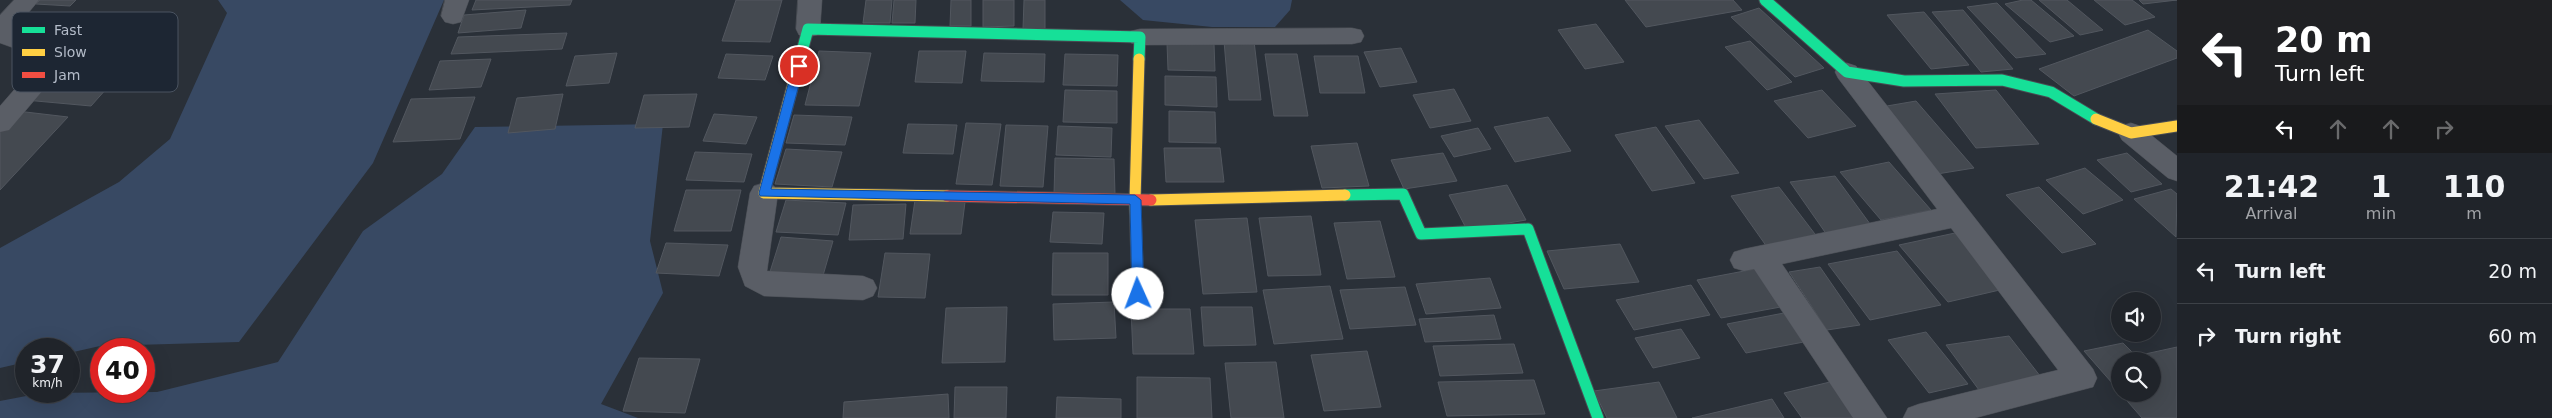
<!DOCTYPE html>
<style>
:root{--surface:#20242a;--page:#282c32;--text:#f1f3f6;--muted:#a2a4a8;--line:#3d4147}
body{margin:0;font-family:"DejaVu Sans",sans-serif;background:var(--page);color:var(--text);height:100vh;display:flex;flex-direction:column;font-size:19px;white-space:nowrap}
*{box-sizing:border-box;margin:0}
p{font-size:16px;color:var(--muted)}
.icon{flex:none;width:28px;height:28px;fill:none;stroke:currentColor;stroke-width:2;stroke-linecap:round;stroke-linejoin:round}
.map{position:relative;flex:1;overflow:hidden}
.sheet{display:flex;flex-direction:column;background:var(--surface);width:375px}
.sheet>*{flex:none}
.hud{background:#202124;color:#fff;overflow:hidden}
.buttons{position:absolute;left:2111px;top:292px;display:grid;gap:10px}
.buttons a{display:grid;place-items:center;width:50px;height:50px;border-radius:50%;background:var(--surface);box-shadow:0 5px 20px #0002,0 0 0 1px var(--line);font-size:25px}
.speed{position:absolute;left:15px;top:338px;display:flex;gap:10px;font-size:25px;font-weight:700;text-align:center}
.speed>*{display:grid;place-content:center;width:65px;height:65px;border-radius:50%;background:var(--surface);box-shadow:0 5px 20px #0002,0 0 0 1px var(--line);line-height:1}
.speed small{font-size:12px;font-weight:400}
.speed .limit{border:8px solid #d22;background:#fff;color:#111}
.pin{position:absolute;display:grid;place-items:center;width:42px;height:42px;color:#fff;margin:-21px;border:2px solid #fff;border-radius:50%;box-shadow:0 1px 5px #0007}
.me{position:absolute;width:55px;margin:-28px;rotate:358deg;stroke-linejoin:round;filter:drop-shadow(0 0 4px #0008)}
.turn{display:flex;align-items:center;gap:18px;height:105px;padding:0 15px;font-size:22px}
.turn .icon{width:65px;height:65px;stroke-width:2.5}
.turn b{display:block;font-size:35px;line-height:42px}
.lanes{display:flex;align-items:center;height:48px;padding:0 15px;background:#0003;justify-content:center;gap:25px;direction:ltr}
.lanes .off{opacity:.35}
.eta{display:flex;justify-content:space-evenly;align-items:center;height:85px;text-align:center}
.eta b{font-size:30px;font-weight:700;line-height:35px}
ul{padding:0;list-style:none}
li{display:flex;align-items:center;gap:15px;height:65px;padding:0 15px;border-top:1px solid var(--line)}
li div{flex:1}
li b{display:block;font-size:19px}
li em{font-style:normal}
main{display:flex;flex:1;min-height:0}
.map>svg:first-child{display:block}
.water{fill:#384963}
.building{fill:#444950;stroke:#52575f}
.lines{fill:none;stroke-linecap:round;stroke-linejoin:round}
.street-casing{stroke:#484c53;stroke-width:1}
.fast-casing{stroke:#484c53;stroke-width:13}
.slow-casing{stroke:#484c53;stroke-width:13}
.jam-casing{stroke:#484c53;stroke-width:13}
.street{fill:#5a5e66;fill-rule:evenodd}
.fast{stroke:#16e098;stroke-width:11}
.slow{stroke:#ffcf43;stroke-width:11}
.jam{stroke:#f24e42;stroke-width:11}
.route{fill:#1a73e8;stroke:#114b97}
.key{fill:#1d2633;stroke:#4a5360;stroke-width:1}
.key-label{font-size:14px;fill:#b4bcc9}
</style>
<main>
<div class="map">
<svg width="2177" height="418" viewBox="0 0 2177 418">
<rect width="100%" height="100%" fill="#2a3038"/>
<!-- water -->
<g class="water">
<polygon points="218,0 444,0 373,163 239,342 100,346 69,353 69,349 26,349 26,362 0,368 0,248 119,182 170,139 227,13"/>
<polygon points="1120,0 1292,0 1290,10 1275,27 1212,27 1143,20"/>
<polygon points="663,124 650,241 663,293 601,404 638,418 0,418 0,401 42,393 157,392 278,362 363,231 442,174 475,127"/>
</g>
<!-- building -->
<g class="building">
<polygon points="40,0 76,0 70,6 36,4"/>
<polygon points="476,0 572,0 570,5 472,10"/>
<polygon points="736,0 782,0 770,42 722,41"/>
<polygon points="866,0 892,0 890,23 863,23"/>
<polygon points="894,0 916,0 915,23 892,23"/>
<polygon points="951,0 971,0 971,26 950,26"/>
<polygon points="983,0 1014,0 1014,26 983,27"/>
<polygon points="1024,0 1045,0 1045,29 1023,29"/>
<polygon points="1625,0 1733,0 1742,10 1646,27"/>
<polygon points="2023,0 2031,0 2074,36 2050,42 2005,4"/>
<polygon points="2039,0 2067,0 2103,30 2080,35"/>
<polygon points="2094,0 2132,0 2155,17 2125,25"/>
<polygon points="2139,0 2177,0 2143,4"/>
<polygon points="1997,3 2046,54 2016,58 1967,7"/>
<polygon points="1759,8 1824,68 1795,77 1731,17"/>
<polygon points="526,10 521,28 458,33 464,15"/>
<polygon points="1963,10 2013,69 1981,72 1932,12"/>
<polygon points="1924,12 1969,65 1931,69 1887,15"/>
<polygon points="1596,24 1624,62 1585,69 1558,30"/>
<polygon points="2148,30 2177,51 2177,58 2074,96 2039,69"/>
<polygon points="567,33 562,49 451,54 458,37"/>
<polygon points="1224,41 1254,41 1261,100 1229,100"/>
<polygon points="1750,41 1792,82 1767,90 1725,47"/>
<polygon points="1167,43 1214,44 1215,71 1168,70"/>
<polygon points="1401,48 1417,82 1380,87 1364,52"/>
<polygon points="819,51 871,53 859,106 805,105"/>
<polygon points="919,51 966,51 962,83 915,82"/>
<polygon points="617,53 609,83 566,86 575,56"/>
<polygon points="984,53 1045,54 1044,82 981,81"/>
<polygon points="726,54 773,56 765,80 718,78"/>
<polygon points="1065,54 1118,55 1117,86 1063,85"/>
<polygon points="1265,54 1297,54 1308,116 1274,116"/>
<polygon points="1314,56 1358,56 1365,93 1320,93"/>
<polygon points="491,59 481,87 429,90 440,61"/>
<polygon points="51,73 116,78 91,106 25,100"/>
<polygon points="1165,76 1216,77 1217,107 1165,105"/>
<polygon points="1454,89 1471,121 1430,128 1413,95"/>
<polygon points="1065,90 1117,91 1117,123 1063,122"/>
<polygon points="1822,90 1856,126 1808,138 1774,101"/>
<polygon points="1996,90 2039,144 1976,148 1935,94"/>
<polygon points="563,94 555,129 508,133 517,98"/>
<polygon points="697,94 689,127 635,128 644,95"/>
<polygon points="475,97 460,139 393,142 411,99"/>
<polygon points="1916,101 1974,168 1937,174 1881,107"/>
<polygon points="17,111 68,117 0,190 0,129"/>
<polygon points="1169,111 1215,112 1216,143 1169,142"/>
<polygon points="714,114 757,117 746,144 703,141"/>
<polygon points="794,115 852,117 845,145 786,143"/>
<polygon points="1548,117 1571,151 1515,162 1494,127"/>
<polygon points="1699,120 1739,173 1704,179 1665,126"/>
<polygon points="966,123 1001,124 992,185 956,184"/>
<polygon points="908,124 957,125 953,154 903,153"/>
<polygon points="1006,125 1048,126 1043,187 1000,186"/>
<polygon points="1058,126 1112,128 1111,157 1056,155"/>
<polygon points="1656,127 1695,183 1652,191 1615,135"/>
<polygon points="1478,128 1491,149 1454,157 1441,136"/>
<polygon points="1357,143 1369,186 1322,188 1311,146"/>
<polygon points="1164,148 1220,148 1224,182 1166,182"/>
<polygon points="786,149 842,152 832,187 775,184"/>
<polygon points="695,152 752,154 744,182 686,180"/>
<polygon points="1443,153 1457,181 1404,189 1391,160"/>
<polygon points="2127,153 2162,184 2131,192 2097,160"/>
<polygon points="1055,158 1114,159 1115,195 1054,195"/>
<polygon points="1889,162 1931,210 1881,220 1840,172"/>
<polygon points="2085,168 2123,200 2083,214 2046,180"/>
<polygon points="1835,176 1873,228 1827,235 1790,182"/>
<polygon points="1507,185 1526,220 1467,230 1449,195"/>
<polygon points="1779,187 1818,238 1767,247 1731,196"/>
<polygon points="2039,187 2096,244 2062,253 2006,195"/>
<polygon points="2171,189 2177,194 2176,237 2134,199"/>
<polygon points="686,190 741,190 731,231 674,231"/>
<polygon points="786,200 846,203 838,235 776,232"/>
<polygon points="915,200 965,202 961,234 910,234"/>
<polygon points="906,204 903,239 849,240 853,205"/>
<polygon points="1053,212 1104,213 1102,244 1050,242"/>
<polygon points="1311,216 1321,275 1268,276 1259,218"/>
<polygon points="1247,218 1257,292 1203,294 1195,220"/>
<polygon points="1380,221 1395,277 1347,279 1334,223"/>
<polygon points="1955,233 2004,289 1948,302 1899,245"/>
<polygon points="781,237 833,241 822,279 769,275"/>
<polygon points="666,243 728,245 719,276 656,273"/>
<polygon points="1620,244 1639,282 1564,289 1547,251"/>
<polygon points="1897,251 1941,305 1870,320 1828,264"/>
<polygon points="885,253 930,254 925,298 878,297"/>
<polygon points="1053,253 1108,253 1108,295 1052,295"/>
<polygon points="1820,267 1860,325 1827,330 1789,272"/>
<polygon points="1760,268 1786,306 1721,318 1697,280"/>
<polygon points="1490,278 1501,308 1426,314 1416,284"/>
<polygon points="1691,285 1710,315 1634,330 1616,300"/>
<polygon points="1330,286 1343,339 1274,344 1263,290"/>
<polygon points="1405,287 1416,325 1350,329 1340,290"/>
<polygon points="1114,302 1116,338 1054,340 1053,304"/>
<polygon points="1007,307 1005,362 942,363 946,308"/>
<polygon points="1201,307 1252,307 1256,345 1204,346"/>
<polygon points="1131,309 1190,309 1194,354 1133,354"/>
<polygon points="1789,312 1809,341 1746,353 1727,324"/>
<polygon points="1494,315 1501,339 1425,342 1419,319"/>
<polygon points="1681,329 1700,358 1653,368 1635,338"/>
<polygon points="1926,332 1968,384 1929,393 1888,340"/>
<polygon points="2009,336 2044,381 1979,390 1946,345"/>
<polygon points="2123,343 2136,356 2177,347 2177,418 2142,418 2121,394 2152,394 2152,361 2120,361 2120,392 2084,351"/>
<polygon points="1514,344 1523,373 1440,376 1433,346"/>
<polygon points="1367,351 1381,407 1324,411 1311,355"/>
<polygon points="639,358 700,359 685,413 623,411"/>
<polygon points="1276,362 1284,418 1231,418 1225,363"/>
<polygon points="1137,377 1210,378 1212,418 1137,418"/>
<polygon points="1534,380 1545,414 1447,416 1438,382"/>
<polygon points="1659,382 1677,418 1607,418 1594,391"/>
<polygon points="1830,382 1856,418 1802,418 1784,393"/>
<polygon points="955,387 1007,387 1006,418 954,418"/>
<polygon points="948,394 949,418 843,418 844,402"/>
<polygon points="1057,397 1121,399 1121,418 1056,418"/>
<polygon points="1772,399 1784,418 1692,418"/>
</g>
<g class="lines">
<defs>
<g id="street">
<path d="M14 0H39L14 30 58 45C63 54 60 67 55 76L9 130 0 132V106L34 67 36 56 0 43V15Z"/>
<polygon points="445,0 469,0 461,22 453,24 445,22 441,16"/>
<polygon points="798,0 822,0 820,29 817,35 808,37 799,35 796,29"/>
<polygon points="1352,28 1361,30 1364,36 1361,42 1352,44 1140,45 1131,43 1128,37 1131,31 1140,29"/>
<polygon points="1847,63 1856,66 2093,369 2097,378 2093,387 1975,418 1903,418 1908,408 1919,404 2058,370 1951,228 1782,264 1887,418 1853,418 1754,269 1744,271 1734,268 1730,260 1734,252 1744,249 1937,209 1838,78 1835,72 1838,66"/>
<polygon points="2131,123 2140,126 2177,156 2177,181 2168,178 2122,140 2118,133 2122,126"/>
<polygon points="764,183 774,186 778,193 767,271 863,276 873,280 877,288 873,296 863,300 764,296 745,286 738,267 750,193 754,186"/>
</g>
<g id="fast">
<polyline points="1765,0 1847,72 1904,81 2002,80 2051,92 2096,119"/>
<polyline points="797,70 808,29 1140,37 1139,59"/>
<polyline points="1345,195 1403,194 1421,234 1528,229 1598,418"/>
</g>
<g id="slow">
<polyline points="797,70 764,193 947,196"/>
<polyline points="2096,119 2131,133 2177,126"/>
<polyline points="1151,200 1345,195"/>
<polyline points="1138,295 1135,200 1139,59"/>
</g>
<polyline id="jam" points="947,196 1151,200"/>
</defs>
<!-- street casing -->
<use href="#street" class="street-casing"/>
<!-- fast casing -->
<use href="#fast" class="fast-casing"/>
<!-- slow casing -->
<use href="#slow" class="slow-casing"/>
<!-- jam casing -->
<use href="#jam" class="jam-casing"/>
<!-- street -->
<use href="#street" class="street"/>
<!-- fast -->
<use href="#fast" class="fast"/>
<!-- slow -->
<use href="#slow" class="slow"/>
<!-- jam -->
<use href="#jam" class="jam"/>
</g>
<!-- route -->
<polygon class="route" points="799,62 804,66 771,189 1135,195 1141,200 1144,294 1142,298 1138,299 1132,294 1130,204 760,196 759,193 793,66"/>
<!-- legend -->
<rect x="12" y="12" width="166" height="80" rx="8" class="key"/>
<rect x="22" y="27" width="23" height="6" fill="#16e098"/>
<rect x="22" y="49" width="23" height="7" fill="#ffcf43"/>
<rect x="22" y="72" width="23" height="6" fill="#f24e42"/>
<g class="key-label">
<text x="54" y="35">Fast</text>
<text x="54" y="57">Slow</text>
<text x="54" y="80">Jam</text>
</g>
</svg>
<div class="buttons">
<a><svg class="icon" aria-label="sound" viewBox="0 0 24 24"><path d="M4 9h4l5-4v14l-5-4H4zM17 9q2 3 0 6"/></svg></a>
<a><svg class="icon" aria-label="search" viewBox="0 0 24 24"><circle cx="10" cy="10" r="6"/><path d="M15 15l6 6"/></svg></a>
</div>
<div class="speed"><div>37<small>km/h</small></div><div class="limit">40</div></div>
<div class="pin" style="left:799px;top:66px;background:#d93025"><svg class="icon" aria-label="arrive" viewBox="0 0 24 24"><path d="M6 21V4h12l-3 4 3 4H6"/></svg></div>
<svg class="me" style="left:1138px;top:294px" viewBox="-20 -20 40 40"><circle r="19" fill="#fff"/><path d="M0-13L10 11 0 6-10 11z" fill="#1a73e8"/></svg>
</div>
<section class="sheet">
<div class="hud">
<div class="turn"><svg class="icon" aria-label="left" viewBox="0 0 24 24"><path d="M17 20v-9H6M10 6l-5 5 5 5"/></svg><div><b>20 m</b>Turn left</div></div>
<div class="lanes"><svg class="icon" aria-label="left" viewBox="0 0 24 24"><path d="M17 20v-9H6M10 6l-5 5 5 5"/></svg><svg class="icon off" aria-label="ahead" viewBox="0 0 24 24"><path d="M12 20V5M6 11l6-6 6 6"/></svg><svg class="icon off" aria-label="ahead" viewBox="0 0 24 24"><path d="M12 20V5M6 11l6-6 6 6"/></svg><svg class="icon off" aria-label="right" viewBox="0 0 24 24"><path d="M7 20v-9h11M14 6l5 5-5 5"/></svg></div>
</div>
<div class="eta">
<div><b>21:42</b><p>Arrival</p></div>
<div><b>1</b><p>min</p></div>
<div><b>110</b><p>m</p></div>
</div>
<ul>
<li><svg class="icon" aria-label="left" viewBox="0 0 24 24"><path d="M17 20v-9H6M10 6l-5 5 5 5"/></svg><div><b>Turn left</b></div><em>20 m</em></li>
<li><svg class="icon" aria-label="right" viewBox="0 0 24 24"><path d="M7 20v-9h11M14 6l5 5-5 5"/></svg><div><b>Turn right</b></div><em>60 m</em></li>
</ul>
</section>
</main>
